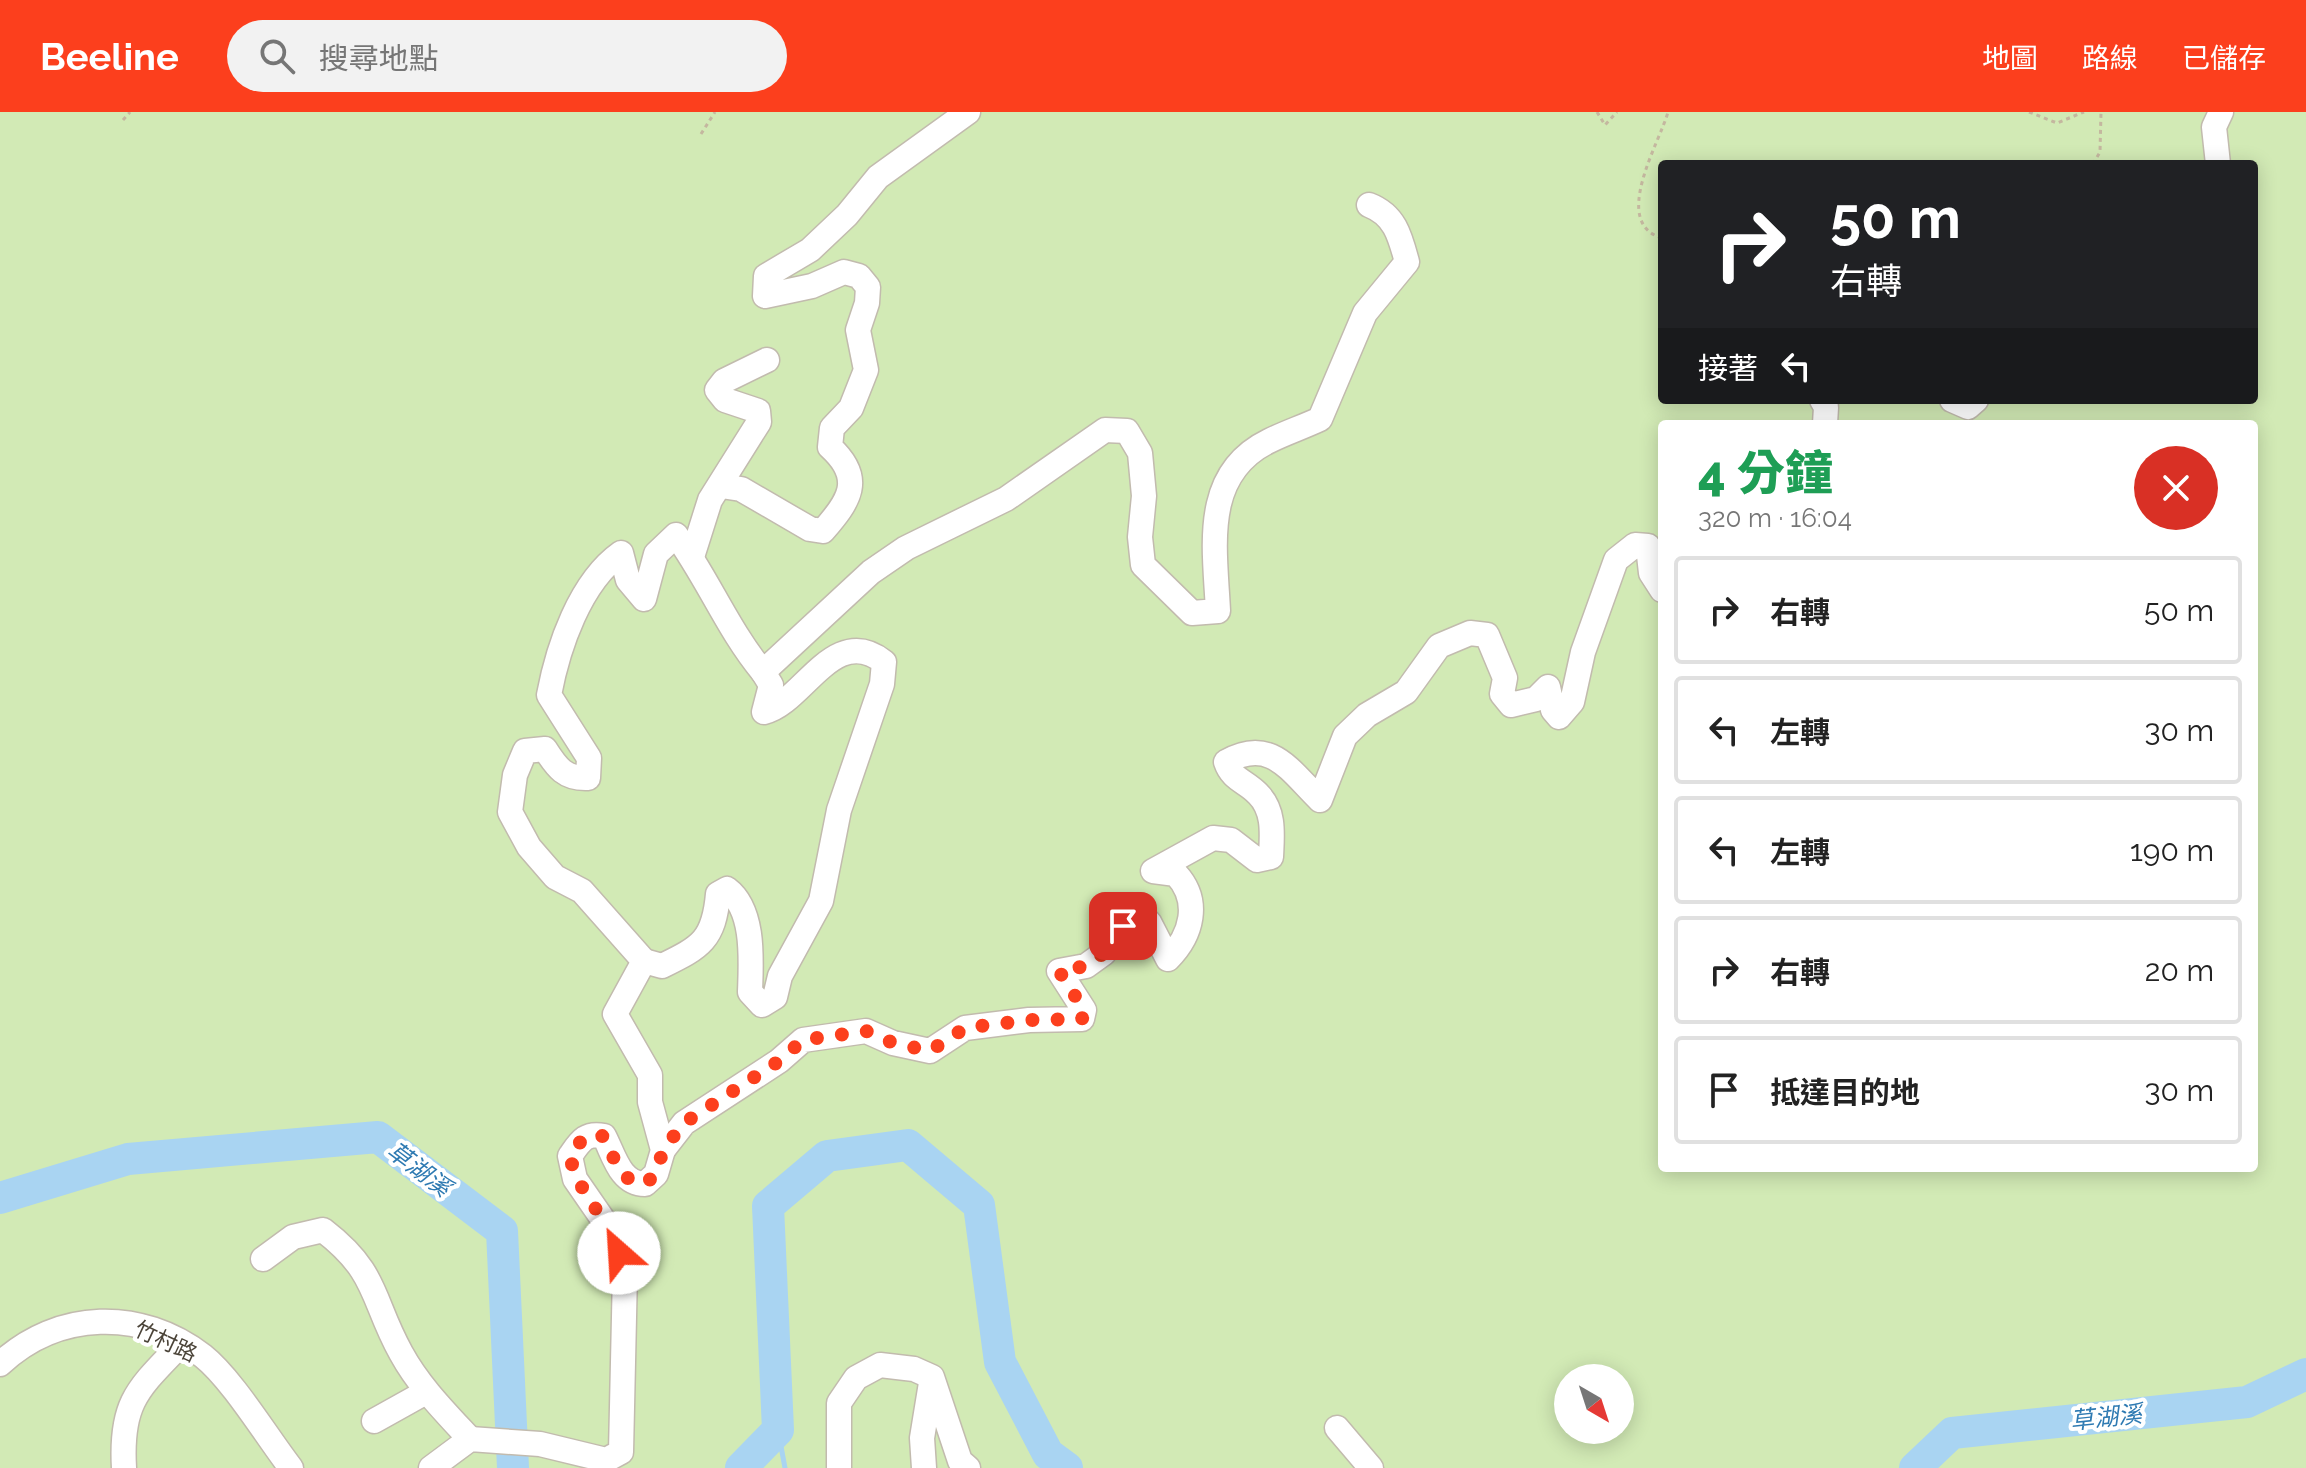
<!DOCTYPE html>
<html lang="zh-TW">
<meta charset="utf-8">
<style>
:root{--surface:#fff;--page:#f2f2f2;--text:#222;--muted:#767676;--line:#e0e0e0;--accent:#fc3f1d}
body{margin:0;font-family:Raleway,"Noto Sans TC",sans-serif;background:var(--page);color:var(--text);height:100vh;display:flex;flex-direction:column;font-size:30px;white-space:nowrap}
*{box-sizing:border-box;margin:0}
p{font-size:26px;color:var(--muted)}
.icon{flex:none;width:44px;height:44px;fill:none;stroke:currentColor;stroke-width:2;stroke-linecap:round;stroke-linejoin:round}
.map{position:relative;flex:1;overflow:hidden}
.details{position:absolute;left:1658px;top:308px;width:600px;height:752px;display:flex;flex-direction:column;background:var(--surface);border-radius:8px;box-shadow:0 4px 20px #0003}
.details>*{flex:none}
.banner{position:absolute;left:1658px;top:48px;width:600px;height:244px;border-radius:8px;box-shadow:0 4px 20px #0003;background:#202124;color:#fff;overflow:hidden}
.needle{width:52px;rotate:141deg}
.tools{position:absolute;left:1554px;top:1252px;display:grid;gap:16px}
.tools a{display:grid;place-items:center;width:80px;height:80px;border-radius:50%;background:var(--surface);box-shadow:0 4px 20px #0003;font-size:40px}
.pin{position:absolute;display:grid;place-items:center;width:68px;height:68px;color:#fff;margin:-34px;border-radius:16px;box-shadow:0 4px 12px #0006}
.me{position:absolute;width:88px;margin:-44px;rotate:334deg;stroke-linejoin:round;filter:drop-shadow(0 0 6px #0008)}
.turn{display:flex;align-items:center;gap:28px;height:168px;padding:0 40px;font-size:36px}
.turn .icon{width:104px;height:104px;stroke-width:2.5}
.turn b{display:block;font-size:56px;line-height:68px}
.then{display:flex;align-items:center;height:76px;padding:0 40px;background:#0003;gap:16px;font-size:30px}
.round{display:grid;place-items:center;flex:none;width:84px;height:84px;border-radius:42px;background:var(--page)}
.headline{display:flex;align-items:center;justify-content:space-between;height:136px;padding:0 40px}
h1{font-size:48px;font-weight:800;line-height:60px;color:#1e9e55}
ul{padding:0;list-style:none}
li{display:flex;align-items:center;gap:24px;height:108px;margin:0 16px 12px;padding:0 24px;border:4px solid var(--line);border-radius:8px}
li div{flex:1}
li b{display:block;font-size:30px}
li em{font-style:normal}
header{display:flex;align-items:center;gap:48px;box-sizing:border-box;height:112px;padding:0 40px;background:var(--accent);color:#fff}
header strong{font-size:38px}
nav{display:flex;gap:44px;margin-inline-start:auto;font-size:28px}
.search{width:560px;height:72px;background:var(--page);display:flex;align-items:center;gap:20px;box-sizing:border-box;padding:0 28px;border-radius:44px;color:var(--muted);font-size:30px}
.map>svg:first-child{display:block}
.green{fill:#d2eab5;fill-rule:evenodd}
.lines{fill:none;stroke-linecap:round;stroke-linejoin:round}
.stream{stroke:#a9d4f2;stroke-width:5}
.river{stroke:#a9d4f2;stroke-width:32}
.minor-casing{stroke:#c2bbae;stroke-width:27}
.path{stroke:#c4b79f;stroke-width:3;stroke-dasharray:4 4;stroke-linecap:butt}
.minor{stroke:#fff;stroke-width:24}
.route{stroke:#fc3f1d;stroke-width:14;stroke-dasharray:0 25.2}
.labels{text-anchor:middle;dominant-baseline:central;stroke-width:8;stroke-linejoin:round;paint-order:stroke}
.street-label{font-size:22px;fill:#4b4439;stroke:#fff}
.water-label{font-size:24px;font-style:italic;fill:#2e7ab2;stroke:#fff}
</style>
<header>
<strong>Beeline</strong>
<div class="search"><svg class="icon" aria-label="search" viewBox="0 0 24 24"><circle cx="10" cy="10" r="6"/><path d="M15 15l6 6"/></svg>搜尋地點</div>
<nav><a>地圖</a><a>路線</a><a>已儲存</a></nav>
</header>
<div class="map">
<svg width="2306" height="1356" viewBox="0 0 2306 1356">
<rect width="100%" height="100%" fill="#f6f3ec"/>
<!-- green -->
<path class="green" d="M0 0H2306V1356H0ZM1662 52H2254V288H1662ZM1662 312H2254V1056H1662ZM1568 1266H1620V1318H1568Z"/>
<g class="lines">
<!-- stream -->
<polyline class="stream" points="778,1318 785,1356"/>
<!-- river -->
<g class="river">
<polyline points="0,1086 128,1047 378,1025 502,1119 513,1356"/>
<polyline points="741,1356 778,1318 768,1094 827,1044 908,1033 979,1093 1000,1250 1048,1342 1067,1356"/>
<polyline points="1915,1356 1952,1321 2247,1290 2306,1262"/>
</g>
<defs>
<g id="minor">
<polyline points="2218,52 2214,15 2221,0"/>
<polyline points="1822,288 1826,295 1825,312"/>
<polyline points="1952,288 1968,295 1976,288"/>
<path d="M721 374 741 377 810 417 823 419C849 389 865 367 830 335L832 316 851 296 866 258 858 218 867 191 868 175 859 164 844 160 812 174 765 184 766 164 810 138 847 103 878 65 968 0"/>
<polyline points="692,445 710,388 759,310 758,299 725,288 717,278 724,269 767,248"/>
<path d="M644 849 662 854C701 835 714 828 718 782L727 777C755 798 751 849 750 880L762 893 775 885 780 864 821 789 839 698 882 572 884 550C834 510 803 591 764 600L771 573 763 560"/>
<path d="M663 1038 684 1011 779 949 803 928 866 919 893 931 930 939 965 916 1029 908 1082 907 1084 898 1059 859 1086 854 1104 841 1108 822 1123 814 1149 810 1168 847C1192 823 1201 789 1176 762L1153 759 1213 726 1231 728 1257 748 1271 745C1272 723 1275 699 1258 682 1246 669 1232 668 1226 650 1271 624 1290 659 1320 688L1345 624 1367 603 1406 580 1439 534 1470 521 1487 523 1505 566 1502 582 1511 593 1536 587 1548 575 1553 598 1559 605 1572 590 1583 540 1616 448 1635 433 1648 434 1651 461 1662 478"/>
<path d="M263 1147 293 1125 323 1118C379 1161 371 1187 401 1241 419 1274 445 1300 470 1327"/>
<path d="M0 1252C58 1198 141 1196 203 1244 232 1267 267 1325 291 1356"/>
<polyline points="374,1309 426,1280"/>
<polyline points="1337,1316 1371,1356"/>
<path d="M124 1356C120 1289 139 1276 182 1231"/>
<path d="M431 1356 470 1327 540 1332 606 1348 621 1340 625 1160 613 1122 575 1067 570 1044C580 1030 585 1020 604 1024 614 1043 620 1072 645 1072L656 1062 663 1038 650 990V963L615 902 644 849 582 779 555 765 529 735 510 700 515 663 525 639 545 637C557 656 565 667 588 666L589 646 549 583C558 535 580 470 621 441L628 468 644 487 656 442 676 423C708 467 728 518 763 560L871 460 906 436 1006 387 1105 318 1127 319 1140 341 1144 384 1140 425 1143 453 1192 501 1218 499C1215 436 1201 362 1269 329 1285 321 1303 315 1320 307L1365 201 1407 150C1400 124 1395 103 1369 93"/>
<polyline points="839,1356 839,1291 856,1266 880,1253 914,1257 932,1265 960,1349 968,1356"/>
<polyline points="924,1356 922,1326 931,1271"/>
</g>
</defs>
<!-- minor casing -->
<use href="#minor" class="minor-casing"/>
<!-- path -->
<g class="path">
<polyline points="1597,0 1605,13 1617,0"/>
<polyline points="2029,0 2057,11 2084,0"/>
<polyline points="123,8 130,0"/>
<polyline points="701,22 715,0"/>
<polyline points="2093,52 2100,40 2101,0"/>
<path d="M1662 126C1610 111 1660 30 1668 0"/>
</g>
<!-- minor -->
<use href="#minor" class="minor"/>
</g>
<g class="lines">
<!-- route -->
<path class="route" d="M619 1141C608 1105 577 1081 570 1044L584 1025 604 1024C613 1043 620 1072 645 1072L656 1062 663 1038 684 1011 779 949 803 928 866 919 893 931 930 939 965 916 1029 908 1082 907 1084 898 1059 859 1086 854 1104 841 1108 822 1123 814"/>
</g>
<g class="labels">
<!-- street labels -->
<g class="street-label">
<text transform="translate(166 1229) rotate(25)">竹村路</text>
</g>
<!-- water labels -->
<g class="water-label">
<text transform="translate(419 1057) rotate(37)">草湖溪</text>
<text transform="translate(2106 1305) rotate(-6)">草湖溪</text>
</g>
</g>
</svg>
<div class="tools">
<a><svg class="needle" viewBox="-14 -14 28 28"><path d="M0-13l5 13h-10z" fill="#e53935"/><path d="M0 13l5-13h-10z" fill="#767676"/></svg></a>
</div>
<div class="pin" style="left:1123px;top:814px;background:#d93025"><svg class="icon" aria-label="arrive" viewBox="0 0 24 24"><path d="M6 21V4h12l-3 4 3 4H6"/></svg></div>
<svg class="me" style="left:619px;top:1141px" viewBox="-20 -20 40 40"><circle r="19" fill="#fff"/><path d="M0-13L10 11 0 6-10 11z" fill="#fc3f1d"/></svg>
<div class="banner">
<div class="turn"><svg class="icon" aria-label="right" viewBox="0 0 24 24"><path d="M7 20v-9h11M14 6l5 5-5 5"/></svg><div><b>50 m</b>右轉</div></div>
<div class="then">接著<svg class="icon" aria-label="left" viewBox="0 0 24 24"><path d="M17 20v-9H6M10 6l-5 5 5 5"/></svg></div>
</div>
<section class="details">
<div class="headline"><div><h1>4 分鐘</h1><p>320 m · 16:04</p></div><a class="round" style="background:#d93025;color:#fff"><svg class="icon" aria-label="close" viewBox="0 0 24 24"><path d="M6 6l12 12M18 6L6 18"/></svg></a></div>
<ul>
<li><svg class="icon" aria-label="right" viewBox="0 0 24 24"><path d="M7 20v-9h11M14 6l5 5-5 5"/></svg><div><b>右轉</b></div><em>50 m</em></li>
<li><svg class="icon" aria-label="left" viewBox="0 0 24 24"><path d="M17 20v-9H6M10 6l-5 5 5 5"/></svg><div><b>左轉</b></div><em>30 m</em></li>
<li><svg class="icon" aria-label="left" viewBox="0 0 24 24"><path d="M17 20v-9H6M10 6l-5 5 5 5"/></svg><div><b>左轉</b></div><em>190 m</em></li>
<li><svg class="icon" aria-label="right" viewBox="0 0 24 24"><path d="M7 20v-9h11M14 6l5 5-5 5"/></svg><div><b>右轉</b></div><em>20 m</em></li>
<li><svg class="icon" aria-label="arrive" viewBox="0 0 24 24"><path d="M6 21V4h12l-3 4 3 4H6"/></svg><div><b>抵達目的地</b></div><em>30 m</em></li>
</ul>
</section>
</div>
